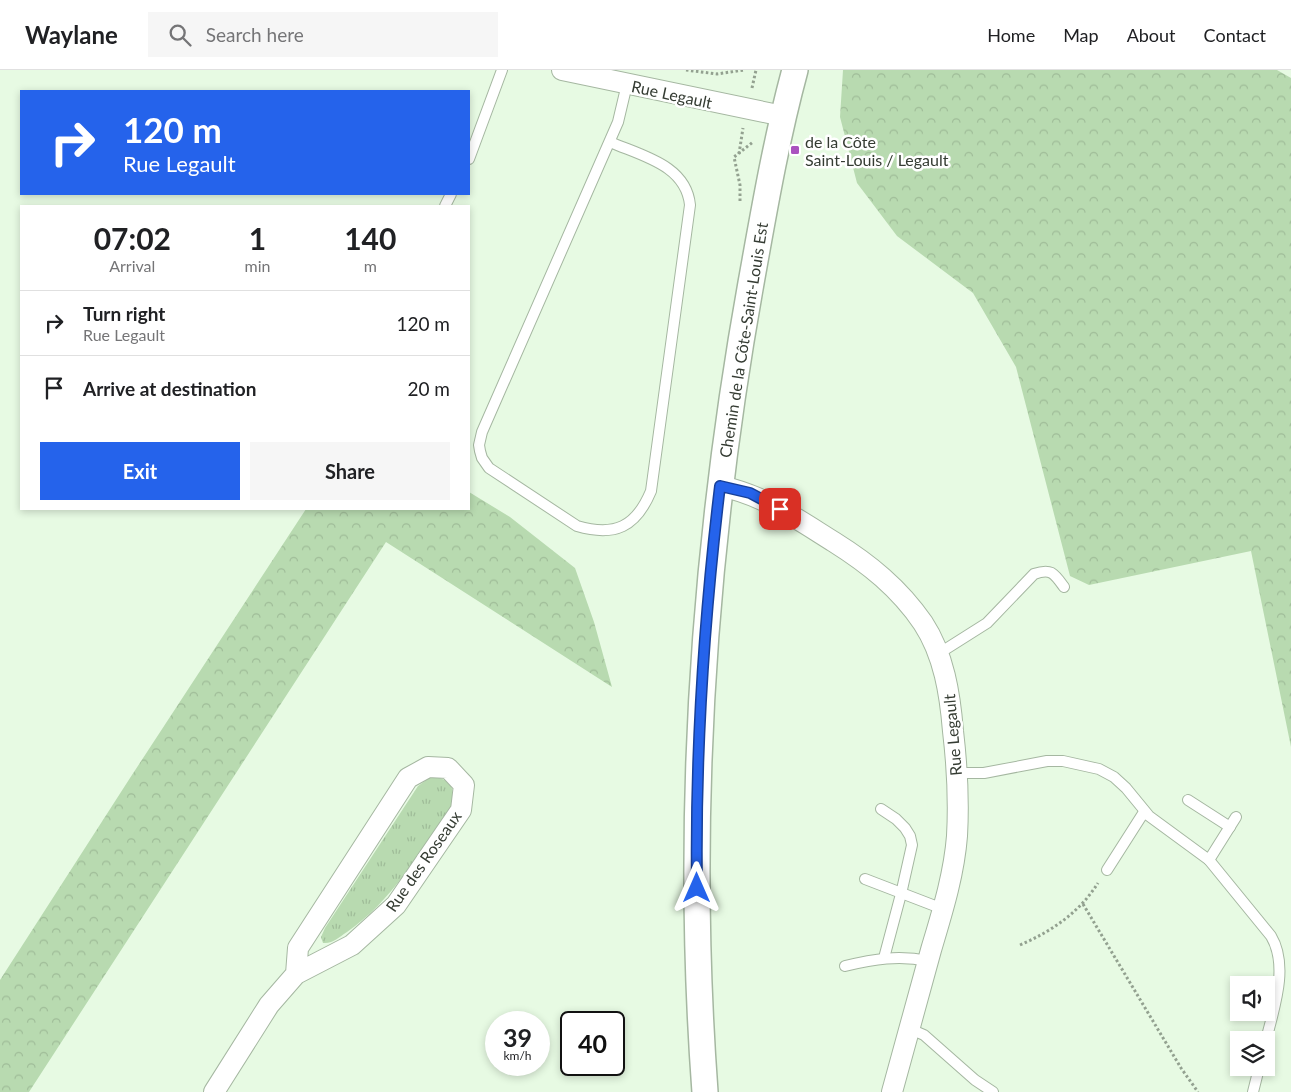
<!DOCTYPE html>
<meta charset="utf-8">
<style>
:root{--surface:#fff;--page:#f6f6f6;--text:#202124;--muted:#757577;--line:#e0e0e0;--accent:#2563eb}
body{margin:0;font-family:Lato,sans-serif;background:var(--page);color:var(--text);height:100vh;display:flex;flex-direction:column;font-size:19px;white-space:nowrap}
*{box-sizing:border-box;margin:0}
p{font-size:16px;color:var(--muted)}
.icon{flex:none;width:28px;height:28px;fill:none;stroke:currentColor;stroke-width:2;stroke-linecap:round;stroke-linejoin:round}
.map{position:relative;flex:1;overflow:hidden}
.side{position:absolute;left:20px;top:135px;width:450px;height:305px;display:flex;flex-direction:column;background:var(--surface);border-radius:0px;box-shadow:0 2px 8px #0003}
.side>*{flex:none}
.hud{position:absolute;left:20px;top:20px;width:450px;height:105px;border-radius:0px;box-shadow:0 2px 8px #0003;background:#2563eb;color:#fff;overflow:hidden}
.buttons{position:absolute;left:1230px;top:906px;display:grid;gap:10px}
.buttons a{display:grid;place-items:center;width:45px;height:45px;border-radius:0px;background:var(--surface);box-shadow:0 2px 8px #0003;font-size:25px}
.speed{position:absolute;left:485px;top:941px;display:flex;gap:10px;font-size:25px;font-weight:700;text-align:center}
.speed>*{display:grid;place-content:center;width:65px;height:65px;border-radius:50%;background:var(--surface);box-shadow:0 2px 8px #0003;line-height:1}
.speed small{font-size:12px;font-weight:400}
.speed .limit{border:2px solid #111;border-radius:8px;background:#fff;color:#111}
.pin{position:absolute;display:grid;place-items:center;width:42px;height:42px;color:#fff;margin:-21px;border-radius:10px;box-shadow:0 2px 8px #0006}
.me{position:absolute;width:55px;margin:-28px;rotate:0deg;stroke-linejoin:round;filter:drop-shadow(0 0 4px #0008)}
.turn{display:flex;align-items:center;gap:18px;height:105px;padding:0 20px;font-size:22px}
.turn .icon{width:65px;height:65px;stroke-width:2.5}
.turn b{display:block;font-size:35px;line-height:42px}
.eta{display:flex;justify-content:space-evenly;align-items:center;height:85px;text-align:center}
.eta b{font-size:30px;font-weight:700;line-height:35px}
.cta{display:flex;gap:10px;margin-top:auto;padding:10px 20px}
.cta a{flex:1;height:58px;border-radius:0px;background:var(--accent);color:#fff;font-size:20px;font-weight:700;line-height:58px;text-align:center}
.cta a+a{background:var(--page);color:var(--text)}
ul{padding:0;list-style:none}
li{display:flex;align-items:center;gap:15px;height:65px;padding:0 20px;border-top:1px solid var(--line)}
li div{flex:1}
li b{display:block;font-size:19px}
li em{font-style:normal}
header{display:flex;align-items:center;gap:30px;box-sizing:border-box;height:70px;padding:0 25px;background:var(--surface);border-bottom:1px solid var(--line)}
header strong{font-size:24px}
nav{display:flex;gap:28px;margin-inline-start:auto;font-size:18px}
.search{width:350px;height:45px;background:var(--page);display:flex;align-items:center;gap:12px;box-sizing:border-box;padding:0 18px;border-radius:0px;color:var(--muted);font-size:19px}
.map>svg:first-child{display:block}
.grass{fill:url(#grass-tufts)}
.forest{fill:url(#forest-crowns)}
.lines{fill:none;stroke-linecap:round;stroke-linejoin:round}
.service-casing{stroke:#a5b7a1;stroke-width:12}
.minor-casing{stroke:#a5b7a1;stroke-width:22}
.tertiary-casing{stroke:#a5b7a1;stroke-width:28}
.path{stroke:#93a190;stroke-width:3;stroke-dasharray:2.5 2.5;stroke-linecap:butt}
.service{stroke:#fff;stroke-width:10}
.minor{stroke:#fff;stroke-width:20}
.tertiary{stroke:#fff;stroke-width:25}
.route-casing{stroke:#184099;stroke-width:12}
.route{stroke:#2563eb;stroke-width:9}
.poi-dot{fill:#aa52bf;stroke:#fff;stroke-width:2}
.labels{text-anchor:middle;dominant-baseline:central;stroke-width:5;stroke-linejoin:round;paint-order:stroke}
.street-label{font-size:16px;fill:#353c33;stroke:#fff}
.poi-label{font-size:16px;fill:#353c33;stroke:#fff;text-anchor:start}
</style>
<header>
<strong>Waylane</strong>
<div class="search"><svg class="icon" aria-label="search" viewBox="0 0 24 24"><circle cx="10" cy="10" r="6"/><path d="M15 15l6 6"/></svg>Search here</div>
<nav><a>Home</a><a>Map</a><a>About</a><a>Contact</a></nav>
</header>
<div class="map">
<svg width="1291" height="1022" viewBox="0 0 1291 1022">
<defs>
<pattern id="grass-tufts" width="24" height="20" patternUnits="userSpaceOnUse" patternTransform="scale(1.25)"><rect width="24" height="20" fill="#b8dab0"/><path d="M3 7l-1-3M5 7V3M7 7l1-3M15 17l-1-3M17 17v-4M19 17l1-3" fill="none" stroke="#9fbc98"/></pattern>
<pattern id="forest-crowns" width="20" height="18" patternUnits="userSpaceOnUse" patternTransform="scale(1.25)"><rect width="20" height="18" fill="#b8dab0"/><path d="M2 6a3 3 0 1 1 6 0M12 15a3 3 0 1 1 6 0" fill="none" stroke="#9fbc98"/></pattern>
</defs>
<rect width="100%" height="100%" fill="#e7fae3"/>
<!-- grass -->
<path class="grass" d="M432 706C454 710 456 721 450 739 419 783 392 831 347 862 339 867 333 874 323 873L321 867 325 858 418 716Z"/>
<!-- forest -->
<g class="forest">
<polygon points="843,0 1277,0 1291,8 1291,677 1251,481 1089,515 1070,506 1016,297 973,223 897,166 857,113 840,47"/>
<polygon points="469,422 510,447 575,498 594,552 612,617 386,472 29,1022 0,1022 0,910 130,708 306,439 469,439"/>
</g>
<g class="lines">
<defs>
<g id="service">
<path d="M610 72C642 86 686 95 690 135L651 421C636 457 615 467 577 456L489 398 482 388 480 381 479 375 482 362 618 52 627 14"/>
<polyline points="469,89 502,0"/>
<polyline points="445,136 451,124"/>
<path d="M938 584 987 553 1034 504C1051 498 1054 503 1064 517"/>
<polyline points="956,703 984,703 1047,691 1063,691 1099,699 1114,707 1126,718 1149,746 1209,790 1236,747"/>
<polyline points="1188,730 1230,757"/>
<polyline points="881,739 896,749 905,758 910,766 912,775 901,824 884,888"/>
<path d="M1209 790 1271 866C1289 896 1274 938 1266 970"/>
<polyline points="1107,800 1144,742"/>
<polyline points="865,809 943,839"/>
<path d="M845 896C874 889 899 885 928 891"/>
<polyline points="910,959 924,965 975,1010 993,1022"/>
<polyline points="1253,1022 1259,998"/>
</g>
<g id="minor">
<polyline points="562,0 783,46"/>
<path d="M720 416C764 425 797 449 834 472 869 494 899 518 923 553 944 585 950 624 953 661 957 695 959 731 957 766 954 805 942 843 931 880 918 927 905 975 892 1022"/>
<polyline points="214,1022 269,935 296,904 352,875 396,835 461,740 464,715 448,698 428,697 408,708 298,878 296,904"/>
</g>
<path id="tertiary" d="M705 1022C685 751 703 480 751 213 764 141 776 70 795 0"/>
</defs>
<!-- service casing -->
<use href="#service" class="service-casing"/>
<!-- minor casing -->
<use href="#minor" class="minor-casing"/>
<!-- tertiary casing -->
<use href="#tertiary" class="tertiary-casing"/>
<!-- path -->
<g class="path">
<polyline points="686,0 717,4 744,0"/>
<polyline points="752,18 756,0"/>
<polyline points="739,84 743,58"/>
<polyline points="740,131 740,115 734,87 753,72"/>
<polyline points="1083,834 1181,998 1198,1022"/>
<path d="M1020 875C1052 861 1079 843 1098 813"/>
</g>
<!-- service -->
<use href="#service" class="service"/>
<!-- minor -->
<use href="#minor" class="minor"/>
<!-- tertiary -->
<use href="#tertiary" class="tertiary"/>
</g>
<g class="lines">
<defs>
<path id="route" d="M697 818C695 683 704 549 720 416L750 423 780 439"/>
</defs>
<!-- route casing -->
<use href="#route" class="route-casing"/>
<!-- route -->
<use href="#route" class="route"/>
</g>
<!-- markers -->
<rect class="poi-dot" x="790" y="75" width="10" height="10" rx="2.5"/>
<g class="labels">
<!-- street labels -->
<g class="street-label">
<text transform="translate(672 24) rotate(12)">Rue Legault</text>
<text transform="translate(743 270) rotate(-81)">Chemin de la Côte-Saint-Louis Est</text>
<text transform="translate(952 665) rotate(-95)">Rue Legault</text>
<text transform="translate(423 791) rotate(-55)">Rue des Roseaux</text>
</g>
<!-- poi labels -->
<g class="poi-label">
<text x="805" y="71">de la Côte<tspan x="805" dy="18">Saint-Louis / Legault</tspan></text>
</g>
</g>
</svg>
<div class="buttons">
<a><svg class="icon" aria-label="sound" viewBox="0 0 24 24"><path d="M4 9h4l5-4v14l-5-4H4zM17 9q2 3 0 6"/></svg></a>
<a><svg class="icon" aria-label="layers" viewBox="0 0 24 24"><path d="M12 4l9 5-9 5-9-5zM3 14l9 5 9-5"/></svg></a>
</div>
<div class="speed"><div>39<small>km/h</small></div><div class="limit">40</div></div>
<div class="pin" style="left:780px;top:439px;background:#d93025"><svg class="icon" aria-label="arrive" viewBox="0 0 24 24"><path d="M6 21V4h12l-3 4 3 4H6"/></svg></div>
<svg class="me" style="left:697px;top:818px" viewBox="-20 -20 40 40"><path d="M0-17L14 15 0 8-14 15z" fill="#2563eb" stroke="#fff" stroke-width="4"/></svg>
<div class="hud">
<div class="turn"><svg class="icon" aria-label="right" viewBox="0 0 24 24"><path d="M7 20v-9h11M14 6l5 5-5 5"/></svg><div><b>120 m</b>Rue Legault</div></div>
</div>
<section class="side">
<div class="eta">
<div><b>07:02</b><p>Arrival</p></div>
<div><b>1</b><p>min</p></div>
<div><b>140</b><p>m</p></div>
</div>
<ul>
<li><svg class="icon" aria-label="right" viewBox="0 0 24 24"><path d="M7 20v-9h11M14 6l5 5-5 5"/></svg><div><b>Turn right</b><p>Rue Legault</p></div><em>120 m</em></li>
<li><svg class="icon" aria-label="arrive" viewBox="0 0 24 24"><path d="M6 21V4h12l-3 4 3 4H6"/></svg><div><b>Arrive at destination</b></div><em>20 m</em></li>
</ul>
<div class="cta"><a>Exit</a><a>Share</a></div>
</section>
</div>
